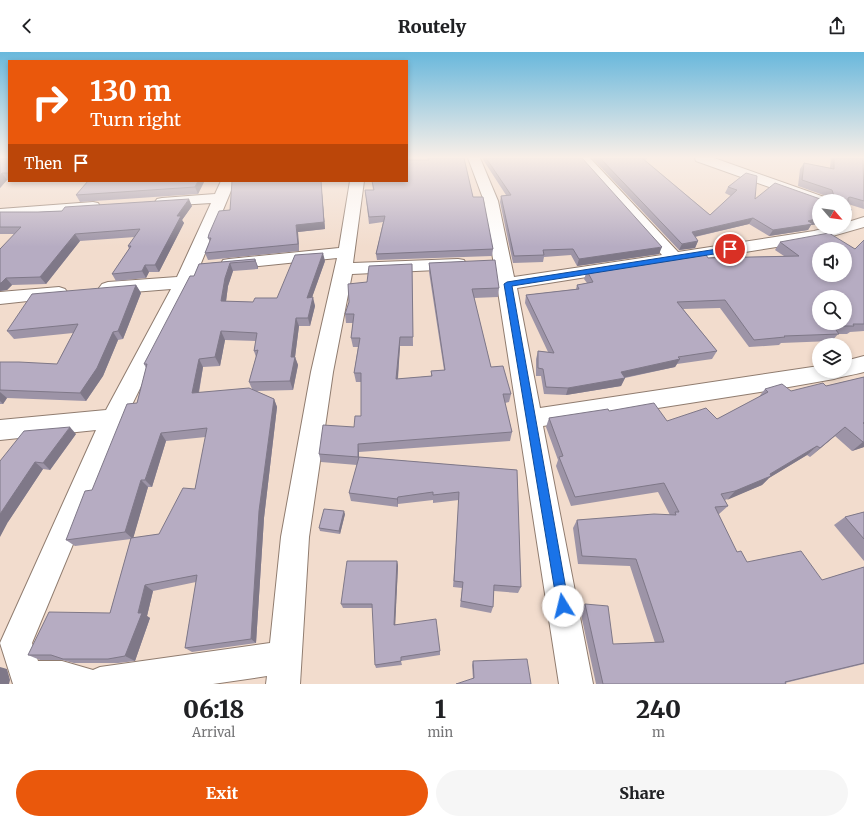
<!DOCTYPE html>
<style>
:root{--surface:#fff;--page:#f6f6f6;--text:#202124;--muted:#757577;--accent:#ea580c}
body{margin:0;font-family:Merriweather,serif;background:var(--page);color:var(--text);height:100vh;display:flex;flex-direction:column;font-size:15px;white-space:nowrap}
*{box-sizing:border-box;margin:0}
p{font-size:13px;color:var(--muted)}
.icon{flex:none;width:22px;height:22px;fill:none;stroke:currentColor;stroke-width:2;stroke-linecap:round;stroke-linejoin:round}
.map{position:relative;height:632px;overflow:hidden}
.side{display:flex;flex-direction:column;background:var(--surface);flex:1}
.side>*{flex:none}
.top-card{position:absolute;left:8px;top:8px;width:400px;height:122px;border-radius:0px;box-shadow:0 2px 6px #0003;background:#ea580c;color:#fff;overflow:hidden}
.needle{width:26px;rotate:118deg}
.tools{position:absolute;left:812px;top:142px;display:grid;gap:8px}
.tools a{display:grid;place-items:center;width:40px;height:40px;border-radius:50%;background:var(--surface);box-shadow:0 2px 6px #0003;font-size:20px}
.pin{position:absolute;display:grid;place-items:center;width:34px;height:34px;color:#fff;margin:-17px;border:2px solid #fff;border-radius:50%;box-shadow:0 1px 4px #0007}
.me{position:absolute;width:44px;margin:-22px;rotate:351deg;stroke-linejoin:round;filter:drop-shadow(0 0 3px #0008)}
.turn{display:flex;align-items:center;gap:14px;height:84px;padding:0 16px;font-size:18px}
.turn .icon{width:52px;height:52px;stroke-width:2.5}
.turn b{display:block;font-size:28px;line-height:34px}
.then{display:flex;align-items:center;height:38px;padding:0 16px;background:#0003;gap:8px;font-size:15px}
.eta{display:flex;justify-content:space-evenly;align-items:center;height:68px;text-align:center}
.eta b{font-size:24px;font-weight:800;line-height:28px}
.action{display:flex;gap:8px;margin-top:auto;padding:8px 16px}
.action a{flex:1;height:46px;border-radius:24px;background:var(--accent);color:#fff;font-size:16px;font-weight:800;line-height:46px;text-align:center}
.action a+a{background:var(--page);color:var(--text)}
header{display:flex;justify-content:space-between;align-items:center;height:52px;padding:0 16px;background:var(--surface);font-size:18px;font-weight:800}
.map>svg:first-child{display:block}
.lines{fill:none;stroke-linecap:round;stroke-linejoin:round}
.minor-casing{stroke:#907c6f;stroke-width:2}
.minor{fill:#fff;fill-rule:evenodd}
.wall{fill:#9d94a7;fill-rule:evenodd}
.shaded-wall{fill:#7f7888}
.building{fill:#b6acc2;stroke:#7f7888;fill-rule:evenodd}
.route{fill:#1a73e8;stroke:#114b97}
</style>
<header><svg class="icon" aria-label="back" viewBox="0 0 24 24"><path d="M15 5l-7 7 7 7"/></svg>Routely<svg class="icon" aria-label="share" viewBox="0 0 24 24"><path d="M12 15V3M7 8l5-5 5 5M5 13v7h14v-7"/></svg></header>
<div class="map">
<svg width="864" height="632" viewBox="0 0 864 632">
<rect width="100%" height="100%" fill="#f2dccd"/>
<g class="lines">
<defs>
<g id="minor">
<path d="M468 106H480L498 149 514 225 662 203 577 106H590L678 200 814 179 829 175H845V171L864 165V175L815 189 517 236 540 356 819 314V319H845V309L864 304V320C853 323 844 324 834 327L760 340 543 374 593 632H559L484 149Z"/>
<polygon points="695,106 714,106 827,146 829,149 819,149 819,153 817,152 696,109"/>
<polygon points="221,129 235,129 199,216 125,367 32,591 38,609 62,609 93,618 100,615 270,591 281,485 311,320 337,206 229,217 223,216 221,212 223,208 229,207 339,196 350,129 364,129 353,211 458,207 464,208 466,212 464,216 458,217 352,222 333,320 309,485 300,632 266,632 267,624 213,632 13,632 0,591 96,378 0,388 0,368 106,358 171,237 108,242 102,240 99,236 102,232 108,230 177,225 211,151 162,154 157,153 155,150 157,147 162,146 215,142"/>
<polygon points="93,150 98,151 100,154 98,157 0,165 0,157"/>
<polygon points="59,235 65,237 68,241 65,245 0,252 0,240"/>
</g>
</defs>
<!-- minor casing -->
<use href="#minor" class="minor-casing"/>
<!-- minor -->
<use href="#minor" class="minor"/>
</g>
<!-- wall -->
<g class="wall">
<polygon points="0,106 9,106 9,128 7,128 0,136"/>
<polygon points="427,106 464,106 473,145 493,197 492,204 377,208 376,202 383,170 369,172 365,138 373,138 372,129 407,129 428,108"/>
<polygon points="482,106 582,106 659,202 577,214 571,203 544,205 543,210 513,211 500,150 501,144 506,143"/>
<polygon points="592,106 648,106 645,108 710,163 731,144 725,141 728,135 746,121 755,147 822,148 825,144 826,144 798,134 800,117 804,111 830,116 831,106 864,106 864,108 863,107 864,157 848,152 848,155 852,158 847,165 845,165 845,149 819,149 819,172 811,173 808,178 769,184 749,172 695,185 698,189 695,196 679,198"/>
<polygon points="88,129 203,129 204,130 198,142 80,150 76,143"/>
<polygon points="321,129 325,177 298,180 299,199 208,208 205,201 210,190 208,186 230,158"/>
<polygon points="192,154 182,168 184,171 159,220 149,220 146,226 116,229 112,222 129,197 128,194 135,185 80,189 46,232 12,233 7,238 0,239 14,182 0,182 0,160 38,160"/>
<polygon points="864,188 864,279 850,280 847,282 838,282 832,289 781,291 779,293 749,295 720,256 683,257 717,299 712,307 677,312 675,315 625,326 621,334 566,343 544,342 541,324 536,324 536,307 538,299 548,300 525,251 526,243 576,237 577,233 587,231 584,227 587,219 708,206 784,204 775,198 780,190 855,197"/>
<path d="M255 207 258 215V217L233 219 228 234 226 249 253 250 277 246 325 209 312 245 315 254 310 274H299L295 305 298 313 293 338 256 339 274 347 277 355 264 466 256 591 192 600 185 596 196 530 153 539 147 564 150 566 135 609 118 611H74L62 608H40L28 603 110 561 131 487 75 494 66 488 92 438 137 351 146 316 144 312 194 224 199 212ZM225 288 256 289 254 299 256 305 249 330 252 337 199 341 203 315 220 314ZM206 385 195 437 159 482 133 486 148 435H152L166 389Z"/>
<polygon points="429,211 499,236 498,245 474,246 491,315 511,342 509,350 505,351 512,380 510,389 359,400 359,405 517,418 521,535 518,541 494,539 493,555 491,561 460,555 462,536 453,535 459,448 433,451 433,448 398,452 398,455 351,449 349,441 357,413 321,410 319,402 354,375 361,364 361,330 356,330 354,321 358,295 353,295 351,286 353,271 346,271 345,262 367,230 412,212 413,294 400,294 398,327 431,324 431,319 444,318 429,220"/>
<polygon points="136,233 141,241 123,287 118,288 103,324 86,349 7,346 3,352 0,352 0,310 57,312 73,281 14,287 7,279"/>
<polygon points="864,325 864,395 852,399 835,384 810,405 807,403 769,426 762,433 725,448 728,454 719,462 718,462 737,500 747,510 822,528 864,515 864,612 785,631 786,632 596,632 580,558 585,552 613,592 655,591 630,514 578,512 573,476 577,468 670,463 658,440 571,454 556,414 558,408 546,375 549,366 609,359 667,369 717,367 758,346 765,337 791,339 826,334"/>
<polygon points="76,382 50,418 43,417 8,470 0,409"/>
<polygon points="864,460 864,509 834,473 845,465"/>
<polygon points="345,462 340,482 320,479 319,476"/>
<polygon points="397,509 398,514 395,572 440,599 440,603 401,609 402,613 376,616 375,613 373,556 343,556 341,552"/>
<polygon points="473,609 531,632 473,627 472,613"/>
</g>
<!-- shaded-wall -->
<g class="shaded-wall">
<polygon points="2,121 7,128 0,136 0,124"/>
<polygon points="198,129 203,129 204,130 198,142 195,135"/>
<polygon points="321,129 325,177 298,180 299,199 298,192 296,173"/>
<polygon points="189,147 192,154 182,168 184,171 159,220 155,213 177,164"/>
<polygon points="753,166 749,172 689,186 692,180"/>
<polygon points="819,166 819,172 811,173 808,178 769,184 773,178"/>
<polygon points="75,182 80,189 46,232 40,225"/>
<polygon points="698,189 695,196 679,198 682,192"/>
<polygon points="662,195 659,202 577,214 579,207"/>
<polygon points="323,201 325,209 309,254 307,246"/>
<polygon points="255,207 258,215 258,217 255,209"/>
<polygon points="230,211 233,219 228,234 225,257 221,249 225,226"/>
<polygon points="145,213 149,220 146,226 142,219"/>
<polygon points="6,226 12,233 7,238 0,239 0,231"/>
<polygon points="136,233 141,241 123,287 118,279"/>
<polygon points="313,245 315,254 310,274 308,266"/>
<polygon points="296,266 299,274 295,305 298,313 293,338 290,329 291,305"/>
<polygon points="221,279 225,288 220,314 215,305"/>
<polygon points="113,280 118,288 103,324 86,349 80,341"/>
<polygon points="400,285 400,294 397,336 396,327"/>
<polygon points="199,307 203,315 197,349 192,341"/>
<polygon points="680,307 675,315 617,327 621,320"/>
<polygon points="625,326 621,334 566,343 568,336"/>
<polygon points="0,340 7,346 3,352 0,349"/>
<polygon points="274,347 277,355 264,466 256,591 251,587 259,459"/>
<polygon points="70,375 76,382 50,418 43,411"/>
<polygon points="845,375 835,384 810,405 820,396"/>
<polygon points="161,381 166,389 152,435 145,428"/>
<polygon points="863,390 864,390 864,395 852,399"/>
<polygon points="358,392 359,400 359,413 358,405"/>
<polygon points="817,394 807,403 769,426 762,433 727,448 735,439 770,422"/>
<polygon points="35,410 43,417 8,470 0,485 0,462"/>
<polygon points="141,428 148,435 133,487 125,480"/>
<polygon points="398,445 398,455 397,447"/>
<polygon points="344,459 345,462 340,482 339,479"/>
<polygon points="397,509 398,514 395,577 394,573"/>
<polygon points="145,533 153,539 147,564 150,566 135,609 125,604 138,561"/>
<polygon points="0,615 7,617 10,628 9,632 0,632"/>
</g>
<!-- building -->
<g class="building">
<polygon points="0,106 9,106 9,121 2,121 0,124"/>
<polygon points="429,106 464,106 473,145 483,145 493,197 376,202 385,164 369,165 365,138 374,138 372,129 407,129 407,108 429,108"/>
<polygon points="486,106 582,106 662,195 579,207 573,197 543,198 544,203 514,204 501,144 511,143"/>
<polygon points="600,106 642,106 710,163 737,138 728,135 746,121 757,124 755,147 775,131 823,148 824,147 825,144 834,144 832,138 802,128 804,111 834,117 834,106 863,106 864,149 850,145 848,146 848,155 852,158 845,158 845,149 819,149 819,166 808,169 813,172 773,178 753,166 692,180 698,189 682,192"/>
<polygon points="88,129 198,129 195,135 76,143"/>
<polygon points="232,129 321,129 324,170 296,173 298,192 205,201 211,186 208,186 209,182 219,159 230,158"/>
<polygon points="189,147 177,164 181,164 155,213 145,213 142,219 112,222 131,194 128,194 140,177 75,182 40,225 6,226 1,231 0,231 0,197 21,175 0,175 0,160 38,160 62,159 65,155"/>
<path d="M829 181 855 197 864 188V272H853L854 274H833L839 282 784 284 785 285 754 288 725 248 677 250 717 299 678 305 680 307 621 320 625 326 568 336 546 335 543 317 538 316V299L554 301 526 243 579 237 577 233 593 230 587 219 705 201 708 206 799 204 780 190ZM819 197H845V223H819ZM819 245H845V271H819Z"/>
<polygon points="323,201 307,246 313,245 308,266 296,266 291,305 295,305 290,329 249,330 258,298 254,299 257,281 221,279 215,305 199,307 192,341 249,336 274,347 259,459 251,587 185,596 197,523 145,533 138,561 142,561 125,604 108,607 63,607 51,603 28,603 49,560 110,561 131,486 159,482 183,436 195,437 207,376 161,381 145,428 141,428 125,480 66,488 85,439 92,438 127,352 137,351 147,312 144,312 190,224 194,224 199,212 255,207 255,209 230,211 225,226 221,249 253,250 255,246 277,246 295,203"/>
<polygon points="495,208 499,236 472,237 491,315 503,314 511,342 503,342 512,380 358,392 358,405 319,402 323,373 354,375 355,364 361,364 361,321 354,321 360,286 351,286 354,262 345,262 349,250 348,232 367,230 369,214 412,212 413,285 400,285 396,327 432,324 431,319 445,318 429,211"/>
<polygon points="136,233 118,279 113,280 97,316 80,341 0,338 0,310 19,310 57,312 78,272 7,279 32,242"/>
<polygon points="864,325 864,370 863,371 864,372 864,390 863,390 845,375 820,396 817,394 770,422 771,424 735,439 721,442 728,454 715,455 737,500 741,499 747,510 801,499 822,528 864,515 864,611 785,630 786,632 603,632 585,552 608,554 613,592 664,590 636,507 582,504 577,468 654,462 676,463 675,460 679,460 664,431 575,445 559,405 563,404 549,366 608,357 609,359 654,351 667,369 706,356 717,367 768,340 765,337 782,332 791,339 823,331 826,334"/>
<polygon points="70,375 43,411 35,410 0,462 0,409 24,379"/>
<polygon points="359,405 517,418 521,535 494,533 493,555 461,549 463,530 454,529 459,440 433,443 433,440 398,445 397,447 349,441"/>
<polygon points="324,457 344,459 339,479 319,476"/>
<polygon points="864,460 864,487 845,465"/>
<polygon points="347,509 397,509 394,573 436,567 440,599 401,605 401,609 375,613 372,552 341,552"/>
<polygon points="527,607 531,632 456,632 474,626 473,609"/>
</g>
<!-- sky -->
<linearGradient id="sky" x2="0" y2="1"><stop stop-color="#69b8dc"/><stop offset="0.54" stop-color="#f9efe8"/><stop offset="1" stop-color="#f9efe8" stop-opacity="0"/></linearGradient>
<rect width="864" height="195" fill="url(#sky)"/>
<!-- route -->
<polygon class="route" points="730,195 734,197 733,199 512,234 569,554 567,558 563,560 558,558 504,232 507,230"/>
</svg>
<div class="tools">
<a><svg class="needle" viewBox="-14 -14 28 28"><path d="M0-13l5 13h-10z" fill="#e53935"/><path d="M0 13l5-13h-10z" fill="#757577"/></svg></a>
<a><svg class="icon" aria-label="sound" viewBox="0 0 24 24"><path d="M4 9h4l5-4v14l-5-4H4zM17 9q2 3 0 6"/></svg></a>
<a><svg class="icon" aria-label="search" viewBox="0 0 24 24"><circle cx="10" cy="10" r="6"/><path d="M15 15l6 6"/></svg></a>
<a><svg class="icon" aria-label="layers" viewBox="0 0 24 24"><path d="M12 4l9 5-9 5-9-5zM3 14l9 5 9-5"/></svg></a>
</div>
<div class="pin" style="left:730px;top:197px;background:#d93025"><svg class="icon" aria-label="arrive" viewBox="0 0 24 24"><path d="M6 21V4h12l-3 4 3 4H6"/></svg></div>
<svg class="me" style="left:563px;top:554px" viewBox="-20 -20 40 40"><circle r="19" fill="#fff"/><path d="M0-13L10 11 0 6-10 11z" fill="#1a73e8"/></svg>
<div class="top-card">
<div class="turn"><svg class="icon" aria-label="right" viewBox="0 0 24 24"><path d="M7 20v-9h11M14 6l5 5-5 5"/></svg><div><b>130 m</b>Turn right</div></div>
<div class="then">Then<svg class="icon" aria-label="arrive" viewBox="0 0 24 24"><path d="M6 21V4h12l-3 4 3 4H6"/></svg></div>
</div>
</div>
<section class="side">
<div class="eta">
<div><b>06:18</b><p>Arrival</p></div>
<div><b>1</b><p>min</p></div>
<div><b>240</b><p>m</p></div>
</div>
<div class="action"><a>Exit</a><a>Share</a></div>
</section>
